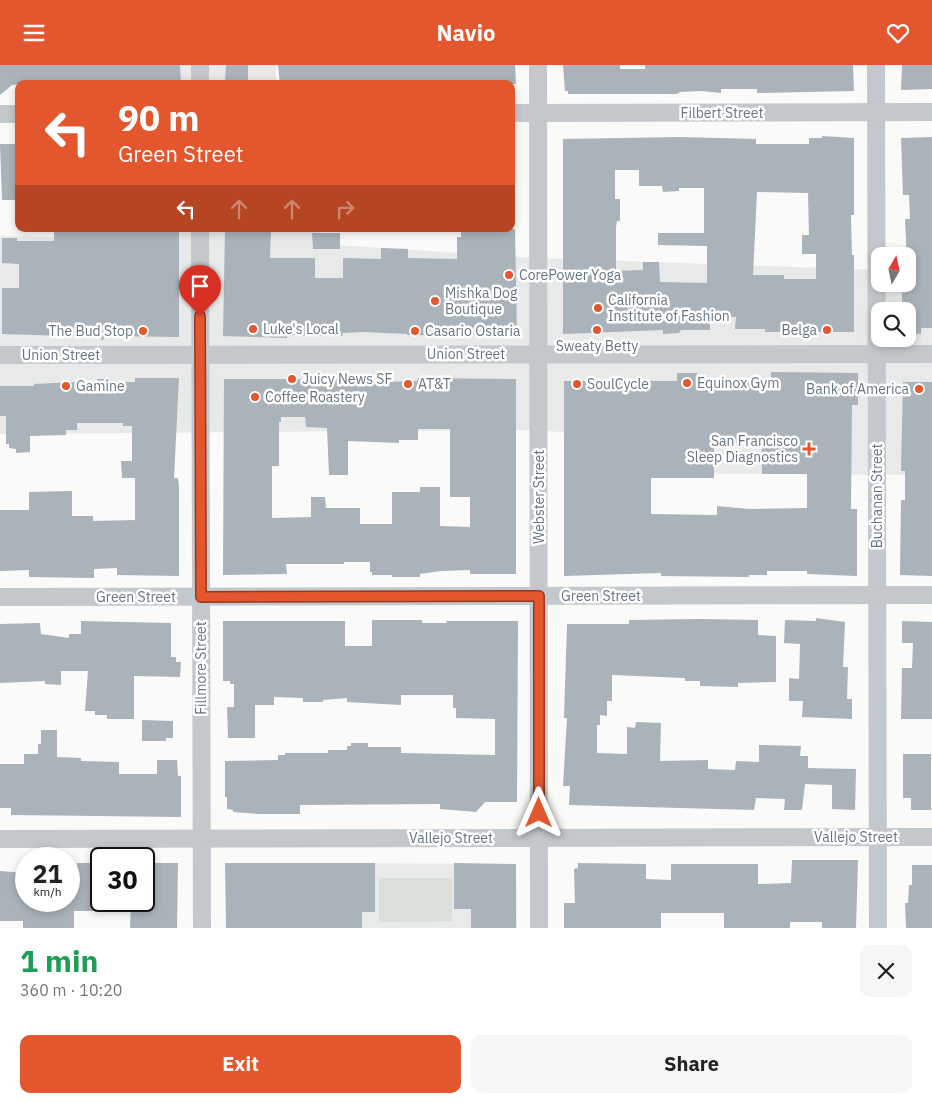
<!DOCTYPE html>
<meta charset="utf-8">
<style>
:root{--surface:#fff;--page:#f6f6f6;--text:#222;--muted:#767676;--accent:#e4572e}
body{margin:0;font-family:"IBM Plex Sans",sans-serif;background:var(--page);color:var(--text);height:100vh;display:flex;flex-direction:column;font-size:19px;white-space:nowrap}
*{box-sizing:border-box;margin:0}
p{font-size:16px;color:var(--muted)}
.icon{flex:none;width:28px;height:28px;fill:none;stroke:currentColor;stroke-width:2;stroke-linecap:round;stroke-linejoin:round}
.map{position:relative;height:863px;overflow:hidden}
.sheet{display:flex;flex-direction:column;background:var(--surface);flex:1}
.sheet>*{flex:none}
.top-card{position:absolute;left:15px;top:15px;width:500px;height:152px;border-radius:10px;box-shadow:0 2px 8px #0003;background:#e4572e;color:#fff;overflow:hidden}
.needle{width:32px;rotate:9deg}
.tools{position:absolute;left:871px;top:182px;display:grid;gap:10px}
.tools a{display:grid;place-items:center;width:45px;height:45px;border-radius:10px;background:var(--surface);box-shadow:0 2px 8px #0003;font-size:25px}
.speed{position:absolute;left:15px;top:782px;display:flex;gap:10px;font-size:25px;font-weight:700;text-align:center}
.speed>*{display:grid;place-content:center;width:65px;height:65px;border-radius:50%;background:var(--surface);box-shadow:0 2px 8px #0003;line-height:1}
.speed small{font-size:12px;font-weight:400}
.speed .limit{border:2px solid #111;border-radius:8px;background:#fff;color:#111}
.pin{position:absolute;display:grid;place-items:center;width:42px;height:42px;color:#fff;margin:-51px -21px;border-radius:50% 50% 50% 0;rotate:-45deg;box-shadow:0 0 5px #0007}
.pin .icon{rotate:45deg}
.me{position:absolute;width:55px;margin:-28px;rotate:0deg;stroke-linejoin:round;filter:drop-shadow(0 0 4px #0008)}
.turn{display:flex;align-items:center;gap:18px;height:105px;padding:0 20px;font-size:22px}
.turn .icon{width:65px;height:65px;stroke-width:2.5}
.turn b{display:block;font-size:35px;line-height:42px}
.lanes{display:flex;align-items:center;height:48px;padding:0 20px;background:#0003;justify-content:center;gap:25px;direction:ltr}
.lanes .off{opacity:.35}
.round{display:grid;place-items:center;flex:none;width:52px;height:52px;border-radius:10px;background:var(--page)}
.summary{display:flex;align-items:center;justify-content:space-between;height:85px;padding:0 20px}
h1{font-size:30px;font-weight:700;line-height:38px;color:#1e9e55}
.button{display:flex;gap:10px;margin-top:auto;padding:10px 20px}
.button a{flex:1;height:58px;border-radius:10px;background:var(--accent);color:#fff;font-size:20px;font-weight:700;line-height:58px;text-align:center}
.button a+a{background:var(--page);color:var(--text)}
header{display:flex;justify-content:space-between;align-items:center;height:65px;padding:0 20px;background:var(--accent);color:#fff;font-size:22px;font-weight:700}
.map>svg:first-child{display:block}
.built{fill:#e8e9e9;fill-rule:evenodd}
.green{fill:#dadfd7}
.building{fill:#aab3b9;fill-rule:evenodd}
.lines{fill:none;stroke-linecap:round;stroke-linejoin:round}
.minor{stroke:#c3c8cc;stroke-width:18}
.route-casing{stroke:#94391e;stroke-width:12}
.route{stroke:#e4572e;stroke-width:9}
.poi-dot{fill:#e4572e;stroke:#fff;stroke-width:2}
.labels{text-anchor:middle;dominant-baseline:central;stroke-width:5;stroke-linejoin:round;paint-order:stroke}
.street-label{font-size:14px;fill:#657683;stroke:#fff}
.poi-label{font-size:14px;fill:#657683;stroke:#fff;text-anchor:start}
</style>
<header><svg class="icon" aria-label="menu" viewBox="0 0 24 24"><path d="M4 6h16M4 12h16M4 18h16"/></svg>Navio<svg class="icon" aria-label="heart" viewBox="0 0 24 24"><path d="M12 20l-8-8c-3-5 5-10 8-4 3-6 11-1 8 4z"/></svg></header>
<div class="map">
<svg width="932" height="863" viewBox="0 0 932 863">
<rect width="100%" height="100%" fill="#fafaf8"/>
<!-- built -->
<g class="built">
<rect x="107" y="0" width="169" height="19"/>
<path d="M106 164H320V179L538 193 880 205V219H908V205L932 204V410L654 408 653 376 538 365 0 369V171L105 173ZM880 246H908V274H880Z"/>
<polygon points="306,798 516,799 517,863 306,863"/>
</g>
<!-- green -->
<polygon class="green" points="379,813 452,813 452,856 379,857"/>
<!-- building -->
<g class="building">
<polygon points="0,0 180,0 181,19 19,19 12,20 0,30"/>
<polygon points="226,0 248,0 248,19 225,19"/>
<polygon points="278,0 515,0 516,19 280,19"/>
<polygon points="563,0 620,0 620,4 645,4 645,0 853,0 854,26 757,28 757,24 721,24 721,28 701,26 680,27 677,29 568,29 568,26 565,26"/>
<polygon points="902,0 932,0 932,24 901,25"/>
<path d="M822 71 854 73V150H851L852 190H854V267H765V264H735L736 252H710V265H681L679 268 663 269V265L563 269V74L680 72 756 74V79H809V73H822ZM615 105H639V121H662L663 127 679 126V123H704V168H658V180L707 181V218L660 217 659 197H643V205L616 206V162L617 156H620V134H615ZM757 127 808 128 809 170H802V189H816V214H784V210H753Z"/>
<polygon points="932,72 932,263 921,263 921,269 908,268 908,246 902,246 902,228 905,227 905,219 908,219 905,154 910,154 909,130 903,130 901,73"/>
<polygon points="0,79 19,79 19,135 2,135"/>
<polygon points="54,164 179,164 179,272 106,271 102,276 100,272 2,269 2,223 19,223 19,199 2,198 2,173 17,173 17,176 54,176"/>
<polygon points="225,164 271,164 270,193 315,193 315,213 343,213 343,193 381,194 381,183 408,184 408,193 457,194 457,172 461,172 461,164 515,164 517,270 407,270 407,269 362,267 343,268 342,271 287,270 287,273 223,271"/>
<polygon points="312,168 340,168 340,184 313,184"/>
<path d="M771 307 858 308V340H852L851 444H857V511L807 509V506H767V510H749V512L661 511V508L564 511V316H677V308H697V316H771ZM714 378H762V409H807V443L749 444 717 441V450L651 449V413H714Z"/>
<polygon points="135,313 179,313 174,413 178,413 179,421 179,511 117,510 117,503 94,504 94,513 29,512 29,505 0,506 0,445 29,445 29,427 72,426 72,451 93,451 93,456 135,455 135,413 122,413 121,396 132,396 132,361 123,361 123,358 77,358 77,365 66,365 66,370 30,371 30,387 16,388 16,384 9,383 9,379 6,379 6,351 0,351 0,321 34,321 34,319 97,316 97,314 111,314 111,317 135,317"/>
<path d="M418 313 516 314V509H470V505L441 506 420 509V512H392V510H372V507H370V497H344V499H286L287 509 223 510 224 314H345V316L381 317 417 316ZM281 352H305L306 362 327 363 329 410H348V376L399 378V375H418V364H450V432H470V462L440 461V422H420V427H392V459H360V443H326L325 432H311V452L272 453V401H279V357H281Z"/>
<polygon points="903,317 932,317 932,511 900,510 901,435 905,435 905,406 901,406"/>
<polygon points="816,553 845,557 843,602 848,602 847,634 852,634 852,654 802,652 803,636 789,636 789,613 799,614 800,579 784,578 785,555 816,556"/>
<polygon points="700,554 758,555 758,570 776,571 776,617 738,618 738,622 700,621 700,616 685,616 685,613 612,610 612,636 607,636 607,651 600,650 600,660 597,660 597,688 627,689 627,662 635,663 636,657 661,658 660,696 708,695 708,704 735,705 736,696 759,697 759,680 801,681 800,691 808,691 808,703 856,704 855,745 832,744 832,720 805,719 802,745 784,745 785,734 756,733 754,745 569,740 570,721 563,721 567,653 564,653 567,559 629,559 629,555"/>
<polygon points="372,555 422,555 422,558 447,558 446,556 518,556 517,737 485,737 476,747 440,744 440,739 300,740 300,749 258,749 233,747 233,745 227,744 227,732 225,732 225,696 278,695 278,690 285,690 285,688 328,688 328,685 347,685 347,681 351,681 351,678 368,678 368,682 401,682 401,688 495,690 495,654 456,653 456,643 453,643 453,630 401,630 401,640 347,637 347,633 323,635 323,637 303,637 303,633 274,632 274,640 255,640 255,673 228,673 227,642 234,642 234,619 230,619 230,616 223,616 223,556 345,556 345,581 372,581"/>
<polygon points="81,556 171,558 171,592 176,592 176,597 181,597 180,612 134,611 134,654 107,654 107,650 95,650 95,646 85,646 88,606 61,606 61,620 45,619 45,616 0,618 0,559 40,558 41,569 69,573 69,569 81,569"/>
<polygon points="902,556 932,557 932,654 901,654 902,603 912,603 913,578 902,578"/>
<polygon points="142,655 173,656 173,673 166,673 166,676 142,676"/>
<polygon points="41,665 57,665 57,692 81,693 81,696 119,697 119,709 157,709 157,695 177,695 178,711 181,711 181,752 11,750 11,743 0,743 0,699 24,699 24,689 38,689 38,679 41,679"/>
<polygon points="903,689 931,689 931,745 911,745 911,733 903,733"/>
<polygon points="792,795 858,795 856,863 822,863 822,857 790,857 790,863 724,863 724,848 661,848 661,863 564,863 564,838 575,838 574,804 578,803 578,798 646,799 646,814 671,815 671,799 758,799 758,819 791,818"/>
<polygon points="77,798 101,798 101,846 74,846 74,863 23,863 23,856 0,856 0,806 26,808 26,836 69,836 69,811 77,811"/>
<polygon points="144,798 178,798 177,863 130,863 131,836 144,836"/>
<polygon points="225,798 375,798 375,847 362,847 362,863 226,863"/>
<polygon points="454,798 516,799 516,863 471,863 471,844 454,844"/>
<polygon points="912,800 932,800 932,863 906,863 905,838 908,838 909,820 912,820"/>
</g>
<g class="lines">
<!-- minor -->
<g class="minor">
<polyline points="200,0 200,19"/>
<polyline points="538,0 539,863"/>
<polyline points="876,0 878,863"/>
<polyline points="511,48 932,47"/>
<polyline points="0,49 19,49"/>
<polyline points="200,164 202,863"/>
<polyline points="0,290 932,289"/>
<polyline points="0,532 932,530"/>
<polyline points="0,774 932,772"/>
</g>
</g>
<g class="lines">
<defs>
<polyline id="route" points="200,251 201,532 539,531 539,748"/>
</defs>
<!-- route casing -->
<use href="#route" class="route-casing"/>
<!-- route -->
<use href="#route" class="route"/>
</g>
<!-- markers -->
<g class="poi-dot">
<circle cx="509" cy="210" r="5"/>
<circle cx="435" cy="236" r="5"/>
<circle cx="598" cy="243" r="5"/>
<circle cx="253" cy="264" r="5"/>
<circle cx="597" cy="265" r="5"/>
<circle cx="827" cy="265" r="5"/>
<circle cx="143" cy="266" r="5"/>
<circle cx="415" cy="266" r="5"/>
<circle cx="292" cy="314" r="5"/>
<circle cx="687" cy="318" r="5"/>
<circle cx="408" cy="319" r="5"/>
<circle cx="577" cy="319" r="5"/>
<circle cx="66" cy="321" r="5"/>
<circle cx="919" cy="324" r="5"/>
<circle cx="255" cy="332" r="5"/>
<path d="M806.5 376.5h5v5h5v5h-5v5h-5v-5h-5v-5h5z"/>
</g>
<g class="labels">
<!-- street labels -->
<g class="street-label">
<text x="722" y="48">Filbert Street</text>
<text x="466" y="289">Union Street</text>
<text x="61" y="290">Union Street</text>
<text transform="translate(877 431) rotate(-90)">Buchanan Street</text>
<text transform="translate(539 432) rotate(-90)">Webster Street</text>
<text x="601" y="531">Green Street</text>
<text x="136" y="532">Green Street</text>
<text transform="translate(201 603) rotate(-90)">Fillmore Street</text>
<text x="856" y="772">Vallejo Street</text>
<text x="451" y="773">Vallejo Street</text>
</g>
<!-- poi labels -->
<g class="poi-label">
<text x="519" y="210">CorePower Yoga</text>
<text x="445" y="228">Mishka Dog<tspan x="445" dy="16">Boutique</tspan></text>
<text x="608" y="235">California<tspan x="608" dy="16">Institute of Fashion</tspan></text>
<text x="263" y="264">Luke's Local</text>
<text x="817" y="265" text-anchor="end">Belga</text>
<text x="133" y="266" text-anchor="end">The Bud Stop</text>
<text x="425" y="266">Casario Ostaria</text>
<text x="597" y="281" text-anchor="middle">Sweaty Betty</text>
<text x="302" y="314">Juicy News SF</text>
<text x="697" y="318">Equinox Gym</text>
<text x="418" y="319">AT&amp;T</text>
<text x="587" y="319">SoulCycle</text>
<text x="76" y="321">Gamine</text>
<text x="909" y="324" text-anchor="end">Bank of America</text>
<text x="265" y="332">Coffee Roastery</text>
<text x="798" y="376" text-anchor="end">San Francisco<tspan x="798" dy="16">Sleep Diagnostics</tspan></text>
</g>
</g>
</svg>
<div class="tools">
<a><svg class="needle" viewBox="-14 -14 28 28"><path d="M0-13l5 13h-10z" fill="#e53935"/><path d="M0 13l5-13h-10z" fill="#767676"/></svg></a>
<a><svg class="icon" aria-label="search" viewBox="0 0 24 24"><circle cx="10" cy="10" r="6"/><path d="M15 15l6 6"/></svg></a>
</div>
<div class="speed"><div>21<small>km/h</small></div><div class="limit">30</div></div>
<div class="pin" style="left:200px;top:251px;background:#d93025"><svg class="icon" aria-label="arrive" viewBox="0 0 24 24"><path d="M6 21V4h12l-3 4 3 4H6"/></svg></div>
<svg class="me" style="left:539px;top:748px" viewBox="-20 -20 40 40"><path d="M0-17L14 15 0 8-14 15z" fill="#e4572e" stroke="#fff" stroke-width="4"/></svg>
<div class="top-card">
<div class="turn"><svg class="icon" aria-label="left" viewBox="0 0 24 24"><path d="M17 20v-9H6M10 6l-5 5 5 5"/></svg><div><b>90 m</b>Green Street</div></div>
<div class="lanes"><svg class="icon" aria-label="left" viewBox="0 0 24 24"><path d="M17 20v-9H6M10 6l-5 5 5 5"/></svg><svg class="icon off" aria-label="ahead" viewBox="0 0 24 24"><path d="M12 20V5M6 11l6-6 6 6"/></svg><svg class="icon off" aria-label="ahead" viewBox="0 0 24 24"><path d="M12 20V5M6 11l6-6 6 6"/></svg><svg class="icon off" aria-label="right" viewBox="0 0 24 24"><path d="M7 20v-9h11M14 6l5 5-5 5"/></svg></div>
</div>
</div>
<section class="sheet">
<div class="summary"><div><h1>1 min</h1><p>360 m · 10:20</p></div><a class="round"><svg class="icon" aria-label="close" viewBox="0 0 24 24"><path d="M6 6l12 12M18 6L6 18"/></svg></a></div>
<div class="button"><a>Exit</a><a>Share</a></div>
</section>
